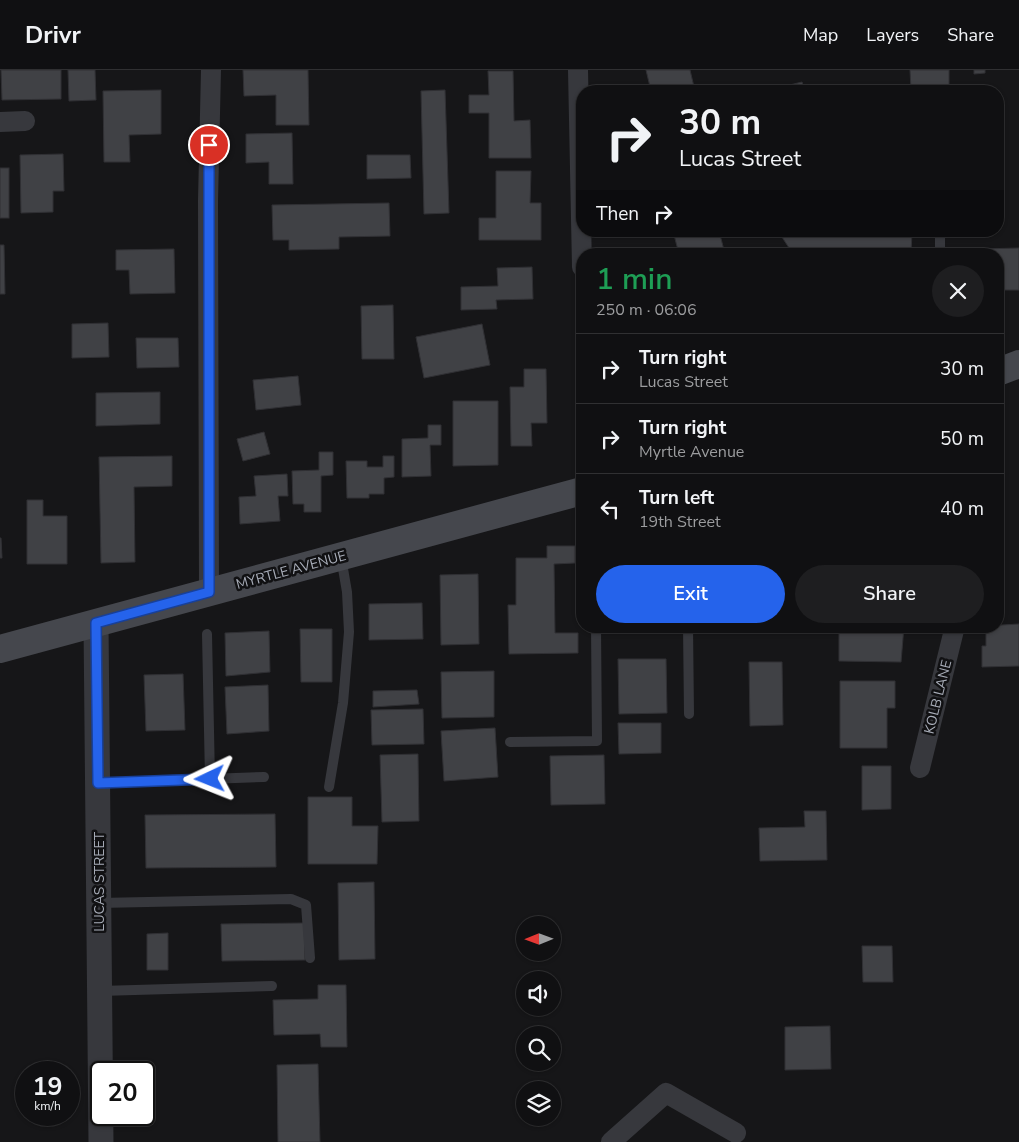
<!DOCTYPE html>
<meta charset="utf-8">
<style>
:root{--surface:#101012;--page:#1e1e20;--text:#f1f3f6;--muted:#9c9d9f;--line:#303032;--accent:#2563eb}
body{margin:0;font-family:"Nunito Sans",sans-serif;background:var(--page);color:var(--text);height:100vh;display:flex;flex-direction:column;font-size:19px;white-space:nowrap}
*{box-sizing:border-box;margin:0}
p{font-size:16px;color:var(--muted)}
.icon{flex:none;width:28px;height:28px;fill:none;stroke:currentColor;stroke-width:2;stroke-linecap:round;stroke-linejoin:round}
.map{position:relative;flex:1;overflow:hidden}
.drawer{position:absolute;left:576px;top:178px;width:428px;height:385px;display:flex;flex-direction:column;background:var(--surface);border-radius:20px;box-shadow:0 1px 4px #0004,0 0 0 1px var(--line)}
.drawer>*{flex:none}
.banner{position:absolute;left:576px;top:15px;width:428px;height:152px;border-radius:20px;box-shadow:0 1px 4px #0004,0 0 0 1px var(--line);background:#101012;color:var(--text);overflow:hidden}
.needle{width:32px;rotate:269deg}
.controls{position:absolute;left:516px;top:846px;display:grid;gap:10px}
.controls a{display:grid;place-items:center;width:45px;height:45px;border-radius:50%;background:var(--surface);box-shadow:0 1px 4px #0004,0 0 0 1px var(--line);font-size:25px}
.speed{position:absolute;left:15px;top:991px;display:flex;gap:10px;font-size:25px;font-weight:700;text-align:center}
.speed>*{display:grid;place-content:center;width:65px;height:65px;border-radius:50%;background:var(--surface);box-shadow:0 1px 4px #0004,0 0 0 1px var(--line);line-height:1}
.speed small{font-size:12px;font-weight:400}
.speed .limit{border:2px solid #111;border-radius:8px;background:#fff;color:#111}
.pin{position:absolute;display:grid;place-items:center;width:42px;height:42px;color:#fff;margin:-21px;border:2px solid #fff;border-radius:50%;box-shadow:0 1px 5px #0007}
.me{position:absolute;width:55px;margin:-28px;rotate:268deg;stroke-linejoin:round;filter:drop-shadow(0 0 4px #0008)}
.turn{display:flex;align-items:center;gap:18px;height:105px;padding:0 20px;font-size:22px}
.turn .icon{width:65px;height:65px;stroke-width:2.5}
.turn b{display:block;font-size:35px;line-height:42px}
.then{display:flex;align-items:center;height:48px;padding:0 20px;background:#0003;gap:10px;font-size:19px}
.round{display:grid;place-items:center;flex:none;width:52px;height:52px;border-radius:26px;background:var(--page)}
.summary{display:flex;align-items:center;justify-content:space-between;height:85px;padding:0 20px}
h1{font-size:30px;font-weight:600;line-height:38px;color:#1e9e55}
.button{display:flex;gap:10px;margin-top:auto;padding:10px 20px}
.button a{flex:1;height:58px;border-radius:30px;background:var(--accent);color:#fff;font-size:20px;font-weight:600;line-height:58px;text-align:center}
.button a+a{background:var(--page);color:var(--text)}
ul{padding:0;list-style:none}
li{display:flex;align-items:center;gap:15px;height:70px;padding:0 20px;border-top:1px solid var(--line)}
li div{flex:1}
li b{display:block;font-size:19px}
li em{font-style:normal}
header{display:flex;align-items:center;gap:30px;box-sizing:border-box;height:70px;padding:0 25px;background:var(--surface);border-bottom:1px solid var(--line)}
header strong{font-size:24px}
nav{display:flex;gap:28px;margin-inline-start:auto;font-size:18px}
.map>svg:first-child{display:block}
.building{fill:#404145;stroke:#303034}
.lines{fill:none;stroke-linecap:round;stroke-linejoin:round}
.service{stroke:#37383d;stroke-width:10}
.minor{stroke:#37383d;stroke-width:20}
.tertiary{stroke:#37383d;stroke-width:25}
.secondary{stroke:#45474d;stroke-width:28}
.route-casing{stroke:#184099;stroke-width:12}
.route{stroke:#2563eb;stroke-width:9}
.labels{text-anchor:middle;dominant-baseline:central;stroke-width:5;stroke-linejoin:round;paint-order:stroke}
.street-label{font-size:14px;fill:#a8adb8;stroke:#111113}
</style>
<header>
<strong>Drivr</strong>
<nav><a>Map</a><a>Layers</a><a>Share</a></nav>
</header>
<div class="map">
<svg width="1019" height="1072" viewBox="0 0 1019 1072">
<rect width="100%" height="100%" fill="#161618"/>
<!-- building -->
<g class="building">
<polygon points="1,0 61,0 61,29 2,30"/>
<polygon points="68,0 95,0 96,30 69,31"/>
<polygon points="243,0 308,0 309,55 276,55 276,25 244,26"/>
<polygon points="646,0 690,0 695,21 651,21"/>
<polygon points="910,0 949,0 949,19 911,20"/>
<polygon points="974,0 985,0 985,3 974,4"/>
<polygon points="488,1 513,1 514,51 530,50 531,88 489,88 489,43 469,43 469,25 489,25"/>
<polygon points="802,12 805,21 765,21"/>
<polygon points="161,20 161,64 129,65 130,92 104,92 103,21"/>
<polygon points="445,20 449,143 424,144 421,21"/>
<polygon points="292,63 293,114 269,114 269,92 246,93 246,64"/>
<polygon points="63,84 64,121 53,121 53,142 21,143 20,85"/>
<polygon points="367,85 410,85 411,108 367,109"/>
<rect x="0" y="98" width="9" height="50"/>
<polygon points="496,101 531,101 530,133 541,133 541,170 479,170 479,148 496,148"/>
<polygon points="389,133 390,166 339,167 339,179 289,180 289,170 273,170 272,135"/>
<polygon points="673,161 719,161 725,184 679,184"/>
<polygon points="782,161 912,161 911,184 793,184 780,164"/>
<polygon points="0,175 4,175 5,224 0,224"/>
<polygon points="1019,178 1019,220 998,220 998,184 979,184 979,179"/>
<polygon points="174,179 175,223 130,224 129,200 116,200 116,180"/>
<polygon points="532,197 533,229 496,230 497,239 461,240 461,217 498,216 497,198"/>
<polygon points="393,235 394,289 362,289 361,236"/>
<polygon points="108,253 109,287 72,288 72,254"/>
<polygon points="482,254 490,295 424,308 416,267"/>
<polygon points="136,268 178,268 179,297 137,298"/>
<polygon points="524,299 546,299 547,353 531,353 532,376 511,376 510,317 524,317"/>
<polygon points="298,306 301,335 256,340 253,310"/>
<polygon points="160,322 160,354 96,356 96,323"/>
<polygon points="453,331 498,331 498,395 453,396"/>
<polygon points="428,355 441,355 441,375 430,375 431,406 402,407 402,369 428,368"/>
<polygon points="264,362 270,384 243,391 237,369"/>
<polygon points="319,382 333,382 333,405 321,406 321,442 304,442 304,434 293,434 292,401 319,400"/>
<polygon points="172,386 172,416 134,417 135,492 101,493 99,387"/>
<polygon points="383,386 394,386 394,407 384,408 384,424 369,424 369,428 347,428 346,391 367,391 367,397 383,397"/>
<polygon points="287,404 288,426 278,426 280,451 240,454 239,427 256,426 254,406"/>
<polygon points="27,430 43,430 43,446 67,446 67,494 27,494"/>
<polygon points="0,468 1,468 2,488 0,488"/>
<polygon points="547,476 575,476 575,493 554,494 555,563 578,563 578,583 509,584 508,535 516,535 516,488 547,488"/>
<polygon points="478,504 479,574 441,575 440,505"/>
<polygon points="422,533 423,569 369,570 369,534"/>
<polygon points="1019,554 1019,596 982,597 982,576 986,576 986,556"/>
<polygon points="839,556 904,556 901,592 839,591"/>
<polygon points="300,559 332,559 332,612 301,612"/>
<polygon points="269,561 270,602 226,606 225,563"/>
<polygon points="618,589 666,589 667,643 619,644"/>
<polygon points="749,592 782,592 783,655 750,656"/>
<polygon points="494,601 494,647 442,648 441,602"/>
<polygon points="183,604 185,660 146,661 144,605"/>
<polygon points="840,611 895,611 895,638 887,638 887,678 840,678"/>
<polygon points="268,615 269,661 227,664 225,617"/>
<polygon points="417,620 419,634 373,637 373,621"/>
<polygon points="423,639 424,674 372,675 371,640"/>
<polygon points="618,653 661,653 661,683 619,684"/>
<polygon points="495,658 498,707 444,711 441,661"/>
<polygon points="418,684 419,751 382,752 380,685"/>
<polygon points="604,685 605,734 551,735 550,686"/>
<polygon points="862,696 891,696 891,739 862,740"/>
<polygon points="308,727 352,727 352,756 378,756 377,794 308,794"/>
<polygon points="804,741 826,741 827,790 760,791 759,758 805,757"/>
<polygon points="275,744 276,797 146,798 145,745"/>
<polygon points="374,812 375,889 339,890 338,813"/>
<polygon points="304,853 305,890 222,891 221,854"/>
<polygon points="168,863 168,900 147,900 147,864"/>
<polygon points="862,876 892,876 893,912 863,912"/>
<polygon points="318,915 346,915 347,977 321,977 320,964 274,965 273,930 318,929"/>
<polygon points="830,956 831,999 785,1000 785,957"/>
<polygon points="318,994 320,1072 278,1072 277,995"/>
</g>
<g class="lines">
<!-- service -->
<g class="service">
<polyline points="940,161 940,184"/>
<polyline points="688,556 689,644"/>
<polyline points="207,564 210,709"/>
<polyline points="510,672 597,671 596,556"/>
<polyline points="98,713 264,707"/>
<polyline points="329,717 343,633 349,562 347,522 341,487"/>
<polyline points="99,833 291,829 306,835 310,888"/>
<polyline points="100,921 272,916"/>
</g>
<!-- minor -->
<g class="minor">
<polyline points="578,0 582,197"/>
<polyline points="0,52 25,51"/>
<polyline points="209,522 208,131 211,0"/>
<polyline points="920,698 955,556"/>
<polyline points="611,1072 666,1023 736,1063"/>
</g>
<!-- tertiary -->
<polyline class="tertiary" points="96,553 101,1072"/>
<!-- secondary -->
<g class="secondary">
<polyline points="998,302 1019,294"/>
<polyline points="0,579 582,421"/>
</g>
</g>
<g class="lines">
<defs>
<polyline id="route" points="209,75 209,522 96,553 98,713 210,709"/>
</defs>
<!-- route casing -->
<use href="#route" class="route-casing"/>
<!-- route -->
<use href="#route" class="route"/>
</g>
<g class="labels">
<!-- street labels -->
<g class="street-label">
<text transform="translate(291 500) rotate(-15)">MYRTLE AVENUE</text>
<text transform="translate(938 627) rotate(-76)">KOLB LANE</text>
<text transform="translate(99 812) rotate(-90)">LUCAS STREET</text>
</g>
</g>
</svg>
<div class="controls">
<a><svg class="needle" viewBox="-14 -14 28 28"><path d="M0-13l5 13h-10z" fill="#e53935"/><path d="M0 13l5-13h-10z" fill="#9c9d9f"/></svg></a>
<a><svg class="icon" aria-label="sound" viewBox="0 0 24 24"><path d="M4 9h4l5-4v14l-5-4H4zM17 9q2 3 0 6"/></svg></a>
<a><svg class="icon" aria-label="search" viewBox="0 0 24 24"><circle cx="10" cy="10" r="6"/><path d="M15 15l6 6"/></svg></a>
<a><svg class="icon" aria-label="layers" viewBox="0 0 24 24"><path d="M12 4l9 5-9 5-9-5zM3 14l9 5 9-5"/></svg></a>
</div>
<div class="speed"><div>19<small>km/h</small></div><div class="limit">20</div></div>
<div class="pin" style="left:209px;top:75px;background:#d93025"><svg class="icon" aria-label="arrive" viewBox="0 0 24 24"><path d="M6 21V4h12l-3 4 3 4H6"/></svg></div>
<svg class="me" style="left:210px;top:709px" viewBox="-20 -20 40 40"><path d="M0-17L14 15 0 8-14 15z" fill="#2563eb" stroke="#fff" stroke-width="4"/></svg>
<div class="banner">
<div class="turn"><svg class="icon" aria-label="right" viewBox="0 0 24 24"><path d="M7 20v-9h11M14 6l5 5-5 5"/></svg><div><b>30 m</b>Lucas Street</div></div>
<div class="then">Then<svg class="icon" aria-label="right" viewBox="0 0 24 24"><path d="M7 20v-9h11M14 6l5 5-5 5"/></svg></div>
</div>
<section class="drawer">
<div class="summary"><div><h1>1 min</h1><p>250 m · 06:06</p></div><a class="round"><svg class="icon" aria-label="close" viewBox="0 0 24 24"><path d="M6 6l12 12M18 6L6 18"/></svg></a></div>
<ul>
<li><svg class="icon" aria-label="right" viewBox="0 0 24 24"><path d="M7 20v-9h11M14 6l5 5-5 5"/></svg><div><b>Turn right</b><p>Lucas Street</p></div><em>30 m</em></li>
<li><svg class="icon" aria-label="right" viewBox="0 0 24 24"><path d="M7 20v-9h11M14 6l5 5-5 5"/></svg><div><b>Turn right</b><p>Myrtle Avenue</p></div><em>50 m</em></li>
<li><svg class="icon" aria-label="left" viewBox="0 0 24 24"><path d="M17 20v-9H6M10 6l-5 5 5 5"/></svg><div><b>Turn left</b><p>19th Street</p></div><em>40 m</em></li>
</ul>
<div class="button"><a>Exit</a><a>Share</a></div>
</section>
</div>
